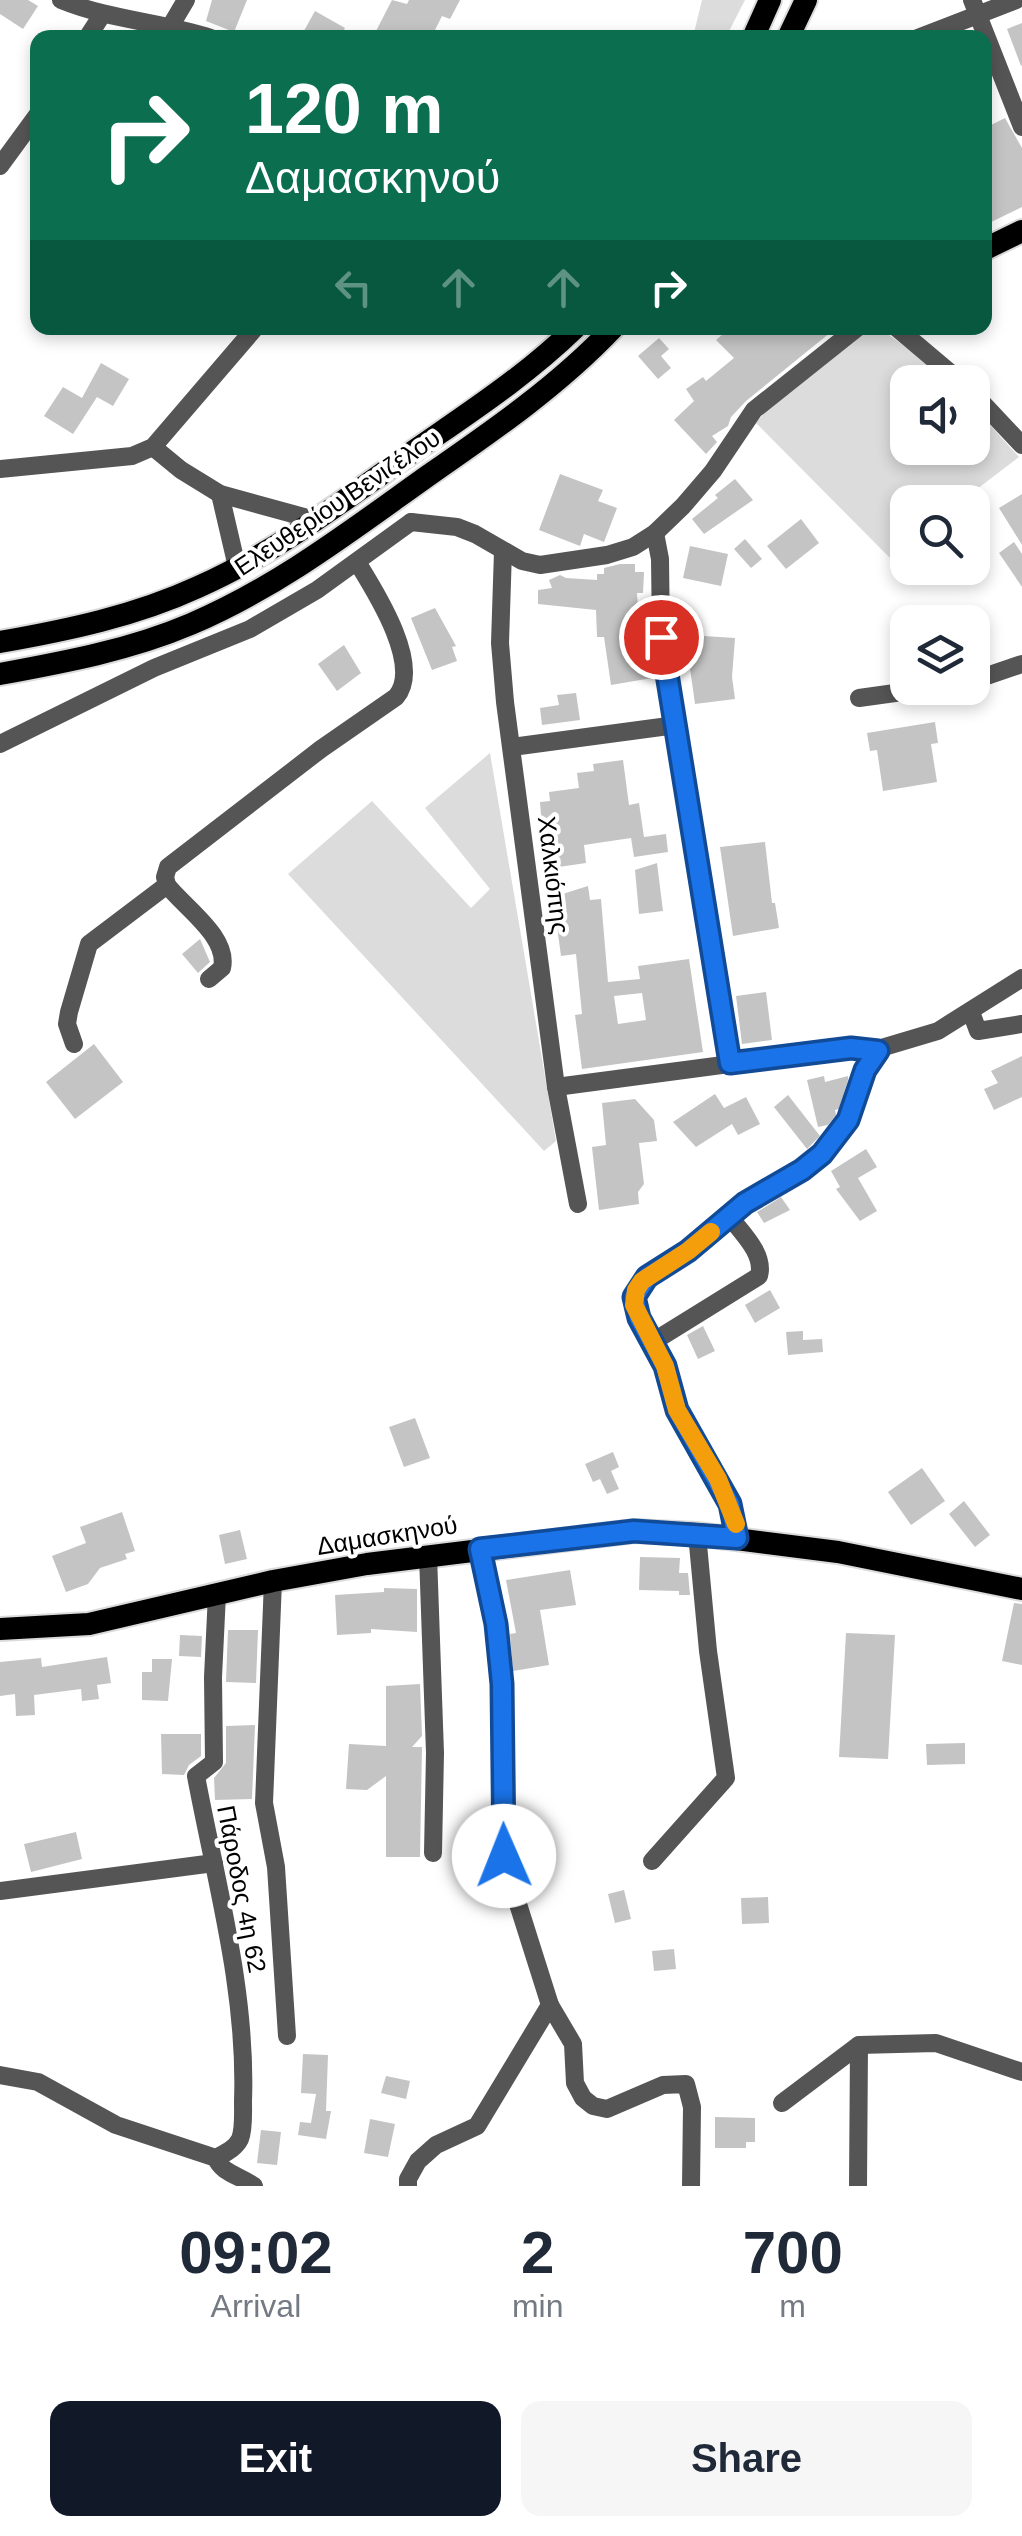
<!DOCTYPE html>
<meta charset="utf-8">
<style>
:root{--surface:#fff;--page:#f6f6f7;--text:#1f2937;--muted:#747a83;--accent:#111827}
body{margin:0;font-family:Arial,sans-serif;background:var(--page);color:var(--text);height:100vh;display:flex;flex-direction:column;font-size:38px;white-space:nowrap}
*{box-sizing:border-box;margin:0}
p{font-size:32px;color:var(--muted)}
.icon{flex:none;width:55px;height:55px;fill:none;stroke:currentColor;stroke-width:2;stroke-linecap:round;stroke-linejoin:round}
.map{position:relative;height:2186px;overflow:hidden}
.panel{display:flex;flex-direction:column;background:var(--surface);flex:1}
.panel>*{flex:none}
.guide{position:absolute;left:30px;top:30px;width:962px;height:305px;border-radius:20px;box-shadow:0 5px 15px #0003;background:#0b6e4f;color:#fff;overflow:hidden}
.fabs{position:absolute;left:890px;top:365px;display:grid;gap:20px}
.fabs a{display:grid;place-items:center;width:100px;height:100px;border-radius:20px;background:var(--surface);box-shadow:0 5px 15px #0003;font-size:50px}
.pin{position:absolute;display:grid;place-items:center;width:85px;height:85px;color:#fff;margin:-42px;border:5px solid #fff;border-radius:50%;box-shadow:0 2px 10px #0007}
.me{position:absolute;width:110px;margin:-55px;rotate:359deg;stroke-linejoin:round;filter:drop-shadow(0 0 8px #0008)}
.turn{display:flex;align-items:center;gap:35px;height:210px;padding:0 50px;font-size:45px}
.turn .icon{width:130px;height:130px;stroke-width:2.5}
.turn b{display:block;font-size:70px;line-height:85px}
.lanes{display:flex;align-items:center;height:95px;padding:0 50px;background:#0003;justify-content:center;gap:50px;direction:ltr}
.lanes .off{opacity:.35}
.eta{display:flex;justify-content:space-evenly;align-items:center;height:170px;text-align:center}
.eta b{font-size:60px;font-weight:800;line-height:70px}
.action{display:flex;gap:20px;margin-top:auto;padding:20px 50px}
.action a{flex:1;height:115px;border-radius:20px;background:var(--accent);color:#fff;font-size:40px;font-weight:800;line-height:115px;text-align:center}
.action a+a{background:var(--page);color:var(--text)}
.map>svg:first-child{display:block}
.green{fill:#dcdcdc}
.building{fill:#c4c4c4;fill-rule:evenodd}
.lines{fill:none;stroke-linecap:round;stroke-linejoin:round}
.major-casing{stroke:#dbdbdb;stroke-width:26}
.minor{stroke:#555;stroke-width:18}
.major{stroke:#000;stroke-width:22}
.route-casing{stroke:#114b97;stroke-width:25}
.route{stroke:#1a73e8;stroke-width:18}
.slow{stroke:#f59e0b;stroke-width:18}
.labels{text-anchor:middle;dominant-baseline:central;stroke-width:8;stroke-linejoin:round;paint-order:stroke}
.street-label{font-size:25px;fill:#000;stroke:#fff}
</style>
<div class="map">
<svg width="1022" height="2186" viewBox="0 0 1022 2186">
<rect width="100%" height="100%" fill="#fff"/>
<!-- green -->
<g class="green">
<polygon points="702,0 745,0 726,37 693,37"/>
<polygon points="879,328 914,353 947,382 908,382 908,448 972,448 973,406 1019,457 960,502 908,502 907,544 890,558 756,423 772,403 865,331"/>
<polygon points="490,753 556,1141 544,1151 288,874 372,801 471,908 490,889 425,808"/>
</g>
<!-- building -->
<g class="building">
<polygon points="0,0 28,0 38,6 23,29 0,14"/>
<polygon points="212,0 247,0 234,32 206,21"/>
<polygon points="392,0 407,4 409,0 460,0 450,19 442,16 431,38 390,38 376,31"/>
<polygon points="315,11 345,28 340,38 300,38"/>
<polygon points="1022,23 1022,65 1021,66 1007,29"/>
<polygon points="1005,118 1022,148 1022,207 985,225 985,128"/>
<polygon points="730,328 828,328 831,332 746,401 731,417 728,426 712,436 717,442 706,454 674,420 694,401 686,389 703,377 706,381 734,358 716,340"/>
<polygon points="659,338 669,349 661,356 671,368 658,379 638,356"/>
<polygon points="101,363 129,379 113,406 97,397 73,434 44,416 63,387 82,398"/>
<polygon points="560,474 603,490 598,501 617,508 604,542 584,534 580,546 539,530"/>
<polygon points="735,479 753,500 704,534 692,519 718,498 715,495"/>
<polygon points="1022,494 1022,545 999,508"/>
<polygon points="801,519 819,543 786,569 767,546"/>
<polygon points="745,539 762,559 751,568 734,549"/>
<polygon points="1014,542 1022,554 1022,587 999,553"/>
<polygon points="690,546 728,554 721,586 683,578"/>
<polygon points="620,564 635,564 635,572 644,572 643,593 637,593 640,641 642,660 649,659 652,678 611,685 604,637 597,637 596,610 538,604 538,590 552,588 549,580 560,575 566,578 597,580 597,574 604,574 604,568"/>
<polygon points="435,608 456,646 452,647 457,661 432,670 411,618"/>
<polygon points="688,635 735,638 732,677 735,699 695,704 689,661 686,660"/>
<polygon points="344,645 361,673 337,691 318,664"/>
<polygon points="576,693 580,720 542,725 540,708 559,705 557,695"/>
<polygon points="935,722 938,743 931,744 937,782 883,791 877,750 870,751 867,733"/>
<polygon points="623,760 629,805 639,803 644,837 666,834 668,852 634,857 631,838 584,845 586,863 545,869 540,802 550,801 549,792 579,788 577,773 594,771 593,764"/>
<polygon points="765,842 772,903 775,903 779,928 733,936 720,847"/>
<polygon points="657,863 663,911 639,914 635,870"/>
<path d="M588 886 590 900 601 899 608 982 640 979 638 966 689 959 703 1052 582 1069 575 1015 582 1014 576 954 561 956 553 897ZM642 993 646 1020 618 1024 614 996Z"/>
<polygon points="200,939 210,962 198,973 182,954"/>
<polygon points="766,992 772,1040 742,1044 736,996"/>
<polygon points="94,1044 123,1082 75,1119 46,1082"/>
<polygon points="1022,1056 1022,1097 994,1110 984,1089 998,1083 991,1071"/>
<polygon points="824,1076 825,1082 848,1076 848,1080 839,1109 835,1110 836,1115 828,1125 818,1127 807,1080"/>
<polygon points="715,1094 724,1108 746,1097 760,1124 738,1135 732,1124 696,1147 673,1122"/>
<polygon points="788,1095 820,1136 807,1149 774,1107"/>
<polygon points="635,1099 654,1120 657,1141 639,1143 644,1184 638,1192 639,1204 599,1210 592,1147 606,1145 602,1103"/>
<polygon points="866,1149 877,1167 858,1178 877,1211 860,1221 836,1189 840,1187 831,1171"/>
<polygon points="781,1197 790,1210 764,1223 757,1212"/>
<polygon points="770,1290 780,1308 755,1323 745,1305"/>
<polygon points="703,1326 715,1351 698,1359 687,1335"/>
<polygon points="803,1331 803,1340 822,1339 823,1352 788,1355 786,1332"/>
<polygon points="415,1418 430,1458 404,1467 389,1427"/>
<polygon points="613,1452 619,1467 611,1471 619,1489 607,1494 600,1479 593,1482 585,1464"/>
<polygon points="922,1468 945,1501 911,1525 888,1492"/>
<polygon points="964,1501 990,1535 975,1547 949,1514"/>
<polygon points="122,1512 135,1551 125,1554 127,1559 100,1568 88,1584 66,1592 52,1556 86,1543 80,1527"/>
<polygon points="240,1530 247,1559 225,1564 219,1535"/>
<polygon points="640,1557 680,1558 679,1573 688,1573 690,1595 679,1595 679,1591 639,1590"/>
<polygon points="570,1570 576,1605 540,1610 549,1665 513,1671 510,1634 516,1633 506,1580"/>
<polygon points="384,1588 417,1589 417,1632 371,1629 371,1633 337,1635 335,1595 384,1592"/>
<polygon points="1014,1603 1022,1604 1022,1665 1002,1661"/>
<polygon points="228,1630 258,1630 256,1683 226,1682"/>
<polygon points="846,1633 895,1635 888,1759 839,1757"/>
<polygon points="180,1635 202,1636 201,1657 179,1656"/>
<polygon points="107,1657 111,1683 97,1685 99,1699 82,1701 81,1689 34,1695 35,1715 16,1716 15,1694 0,1696 0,1662 41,1658 42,1667"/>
<polygon points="152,1659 172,1659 168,1701 142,1700 142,1672 152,1672"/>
<polygon points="420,1684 422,1736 412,1747 422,1747 420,1857 386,1857 386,1776 367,1790 346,1789 349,1744 386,1746 386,1686"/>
<polygon points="255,1725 252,1799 215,1800 214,1778 226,1763 226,1726"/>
<polygon points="161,1734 201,1734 201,1756 189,1765 184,1775 162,1774"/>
<polygon points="965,1743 965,1764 927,1765 926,1744"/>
<polygon points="76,1832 82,1859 31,1872 24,1844"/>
<polygon points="624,1890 631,1919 615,1923 608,1894"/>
<polygon points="768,1897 769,1923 742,1924 741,1898"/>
<polygon points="674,1949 676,1969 654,1971 652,1951"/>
<polygon points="303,2054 328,2055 326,2111 331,2111 326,2139 298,2135 300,2122 311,2123 316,2094 301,2093"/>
<polygon points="386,2076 410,2081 406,2099 381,2093"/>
<polygon points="715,2117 755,2118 755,2142 746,2142 746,2148 715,2148"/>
<polygon points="370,2119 395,2124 388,2157 364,2153"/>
<polygon points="261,2130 281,2132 277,2165 257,2163"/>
</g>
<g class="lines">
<defs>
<g id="major">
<polyline points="753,38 770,0"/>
<polyline points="788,38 806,0"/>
<polyline points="985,249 1022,231"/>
<path d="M0 642C68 630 135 616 198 587 275 553 343 501 411 453 467 414 526 376 575 328"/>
<path d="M0 674C65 662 130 650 191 624 278 587 353 529 429 475 494 430 559 385 613 328"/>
<polyline points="0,1629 89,1624 273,1581 367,1564 634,1531 697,1534 838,1552 1022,1589"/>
</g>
</defs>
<!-- major casing -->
<use href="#major" class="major-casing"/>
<!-- minor -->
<g class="minor">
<path d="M61 0C110 20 161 22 211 38"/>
<polyline points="972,0 1022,127"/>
<polyline points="170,27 186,0"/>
<polyline points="87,38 102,15"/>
<polyline points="918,38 1016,0"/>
<polyline points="0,166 38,114"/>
<polyline points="897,328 961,382"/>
<polyline points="972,392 1022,445"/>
<polyline points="153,447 181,470 220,494 315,520"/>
<polyline points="0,469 132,456 153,447 255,328"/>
<polyline points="220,494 237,567"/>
<polyline points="411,522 457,527 475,534 522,561 540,565 607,555 633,547 655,533 683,506 713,471 754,410 857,328"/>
<polyline points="655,533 660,559 661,637 730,1063"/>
<polyline points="503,551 500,643 505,702 556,1087 578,1204"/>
<polyline points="972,681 1022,664"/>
<polyline points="859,698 931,688"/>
<polyline points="0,744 154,668 250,629 317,590 411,522"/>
<polyline points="512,747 676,725"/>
<path d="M209 979 222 968C229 937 185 908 167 885L165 877 168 867 321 749 396 697C423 666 375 591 357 562"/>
<polyline points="971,1012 978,1031 1022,1024"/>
<polyline points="74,1044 67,1024 69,1012 89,944 167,885"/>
<polyline points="556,1087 851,1048 878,1051"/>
<path d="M651 1343 759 1276C765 1254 742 1233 729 1216"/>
<polyline points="737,1538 730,1504 677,1410 664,1363 635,1308 636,1290 647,1277 688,1251 735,1210 803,1170 822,1153 848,1120 865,1070 881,1048 938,1031 1022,978"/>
<polyline points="480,1549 496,1623 502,1684 505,1863 550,2005 573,2044 575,2083 583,2098 593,2106 607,2109 663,2085 686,2084 692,2107 691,2186"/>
<polyline points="428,1555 435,1753 433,1853"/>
<polyline points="273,1581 264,1803 276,1867 287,2036"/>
<polyline points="652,1861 726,1778 708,1651 697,1534"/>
<polyline points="0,1891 214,1863"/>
<path d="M0 2075 38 2082 116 2125 216 2158C225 2153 235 2149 240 2139 244 2129 243 2113 243 2101 247 1991 216 1883 196 1776L214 1762 213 1677 217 1594"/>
<polyline points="782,2103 859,2045 936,2043 1022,2072"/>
<path d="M216 2158C221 2173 241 2176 254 2186"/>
<polyline points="408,2186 408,2179 418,2161 436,2145 477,2126 550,2005"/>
<polyline points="858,2186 859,2045"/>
</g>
<!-- major -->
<use href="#major" class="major"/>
</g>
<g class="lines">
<defs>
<polyline id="route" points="504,1856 502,1684 496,1624 480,1549 634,1531 737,1538 730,1504 677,1410 665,1366 639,1318 634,1297 647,1277 688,1251 745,1203 802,1170 822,1154 848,1120 865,1070 878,1051 851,1048 730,1063 661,637"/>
</defs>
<!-- route casing -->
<use href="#route" class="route-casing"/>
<!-- route -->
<use href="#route" class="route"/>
<!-- slow -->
<polyline class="slow" points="711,1232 688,1251 642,1281 636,1290 634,1305 665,1366 677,1410 718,1479 736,1524"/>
</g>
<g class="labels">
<!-- street labels -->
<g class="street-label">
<text transform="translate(337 502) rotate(-34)">Ελευθερίου Βενιζέλου</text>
<text transform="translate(554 875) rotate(83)">Χαλκιόπης</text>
<text transform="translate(387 1535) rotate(-9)">Δαμασκηνού</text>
<text transform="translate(242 1889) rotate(79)">Πάροδος 4η 62</text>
</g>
</g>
</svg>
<div class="fabs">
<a><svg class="icon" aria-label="sound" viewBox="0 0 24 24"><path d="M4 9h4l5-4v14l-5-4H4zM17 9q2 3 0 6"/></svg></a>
<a><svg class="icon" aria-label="search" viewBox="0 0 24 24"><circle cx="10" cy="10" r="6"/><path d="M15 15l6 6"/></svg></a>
<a><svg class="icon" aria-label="layers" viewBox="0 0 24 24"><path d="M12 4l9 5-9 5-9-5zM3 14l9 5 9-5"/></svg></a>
</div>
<div class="pin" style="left:661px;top:637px;background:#d93025"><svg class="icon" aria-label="arrive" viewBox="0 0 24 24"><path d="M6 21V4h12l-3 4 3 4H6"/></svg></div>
<svg class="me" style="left:504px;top:1856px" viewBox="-20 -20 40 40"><circle r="19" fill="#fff"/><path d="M0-13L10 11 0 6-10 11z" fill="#1a73e8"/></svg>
<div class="guide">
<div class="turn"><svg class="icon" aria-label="right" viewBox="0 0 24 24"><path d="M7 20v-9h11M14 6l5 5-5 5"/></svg><div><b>120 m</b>Δαμασκηνού</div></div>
<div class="lanes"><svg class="icon off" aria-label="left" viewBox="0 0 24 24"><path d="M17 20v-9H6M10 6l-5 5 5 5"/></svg><svg class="icon off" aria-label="ahead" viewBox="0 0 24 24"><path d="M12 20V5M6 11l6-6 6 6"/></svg><svg class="icon off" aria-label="ahead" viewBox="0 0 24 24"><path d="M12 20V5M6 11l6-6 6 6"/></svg><svg class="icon" aria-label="right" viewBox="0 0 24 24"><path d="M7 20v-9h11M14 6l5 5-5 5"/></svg></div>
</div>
</div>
<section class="panel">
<div class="eta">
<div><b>09:02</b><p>Arrival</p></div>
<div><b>2</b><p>min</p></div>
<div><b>700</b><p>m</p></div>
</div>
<div class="action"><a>Exit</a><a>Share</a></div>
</section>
